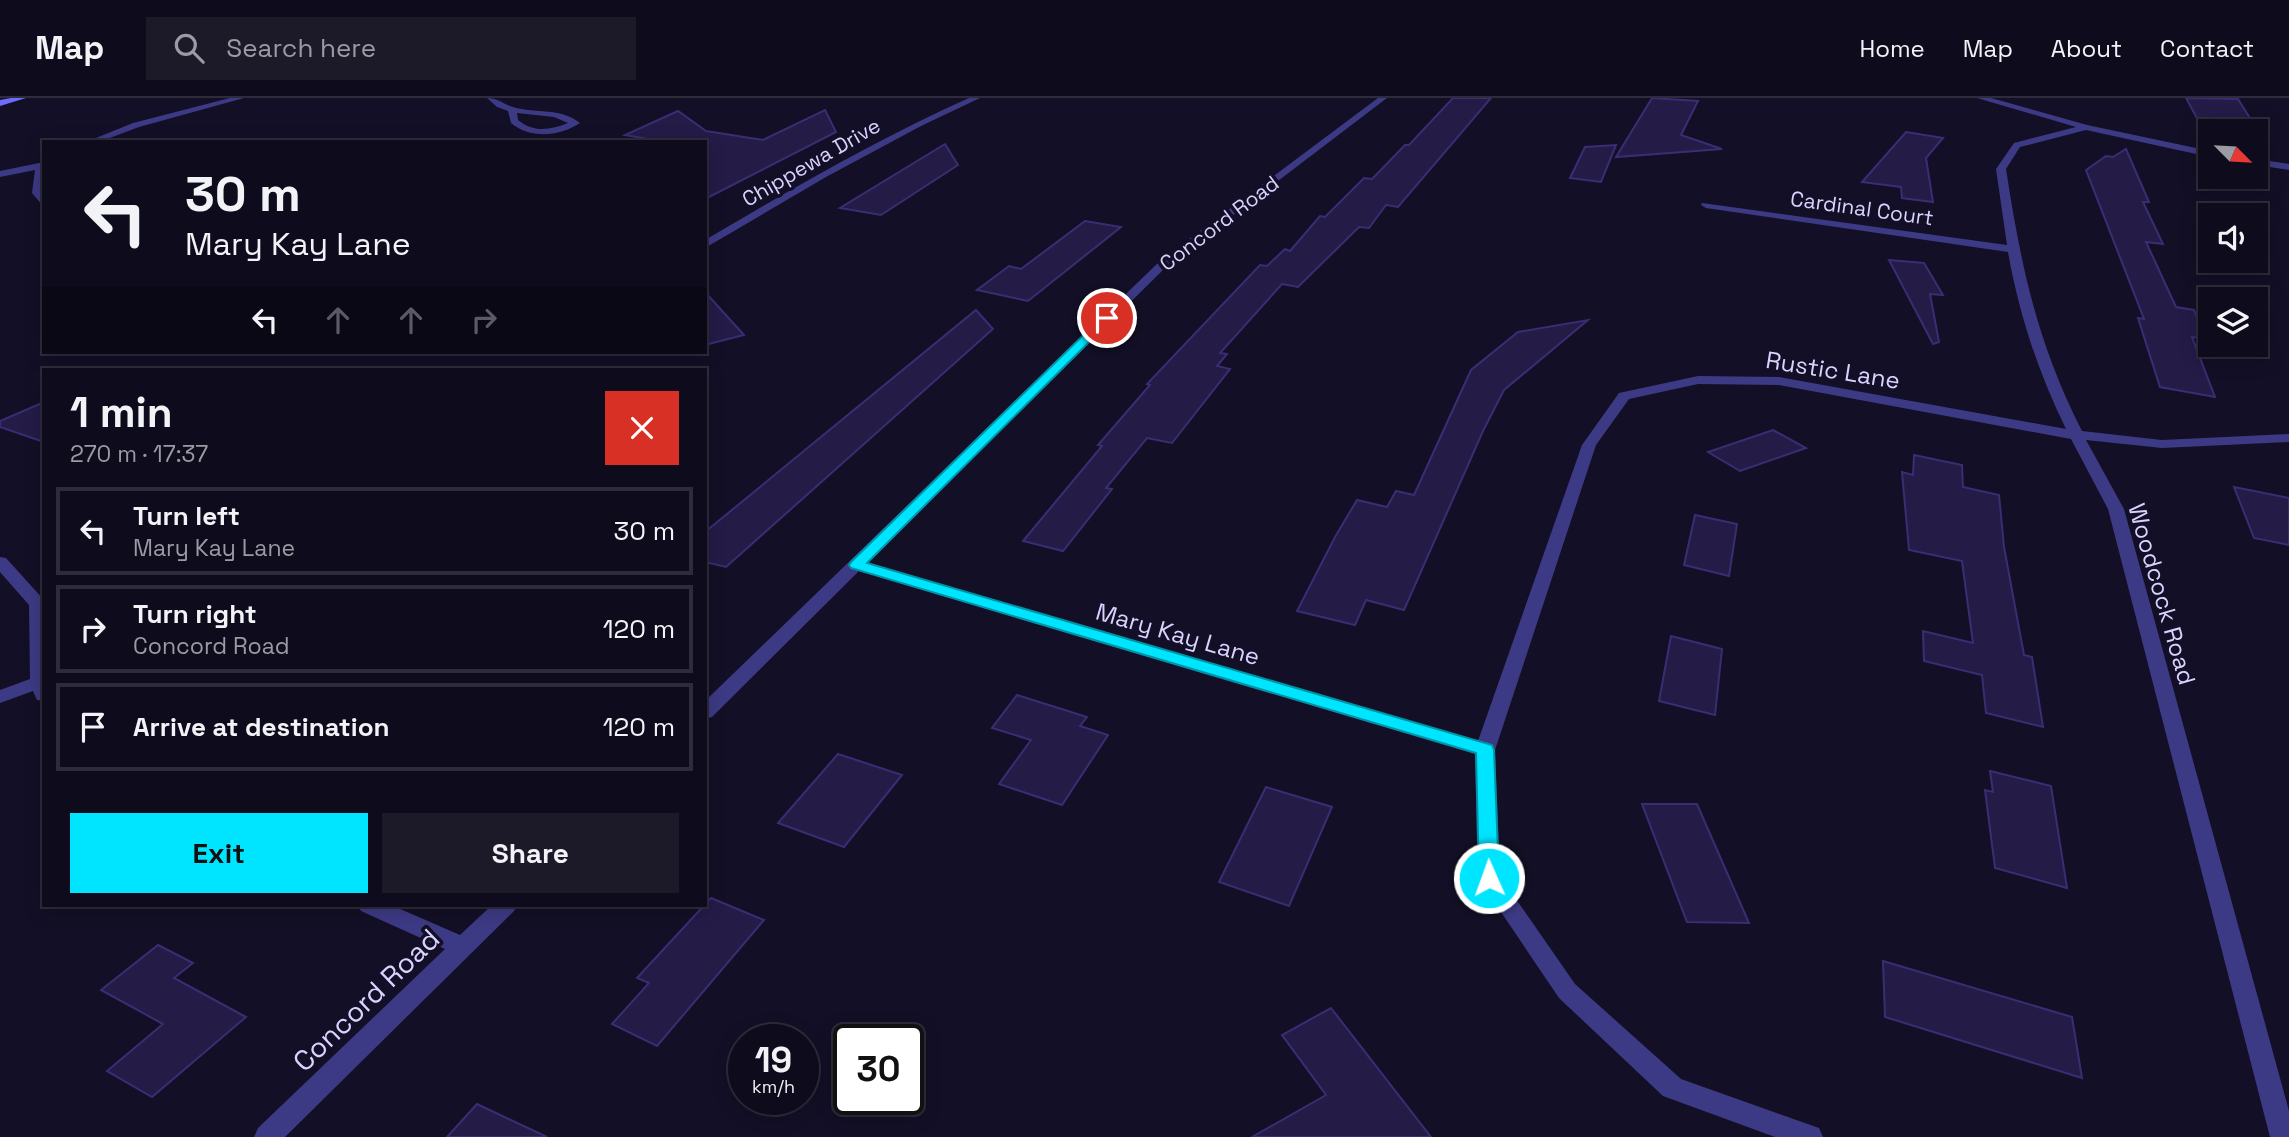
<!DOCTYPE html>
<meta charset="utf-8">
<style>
:root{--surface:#0e0b1c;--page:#1c1929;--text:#f1f3f6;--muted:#9b9ba3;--line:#2e2b3b;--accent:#00e5ff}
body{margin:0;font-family:"Space Grotesk",sans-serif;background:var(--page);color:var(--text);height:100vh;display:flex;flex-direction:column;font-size:26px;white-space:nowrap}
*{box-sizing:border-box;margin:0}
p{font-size:23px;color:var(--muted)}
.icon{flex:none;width:38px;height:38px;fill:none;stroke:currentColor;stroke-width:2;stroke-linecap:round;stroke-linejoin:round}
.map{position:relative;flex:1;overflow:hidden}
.side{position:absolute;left:42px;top:270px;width:665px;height:539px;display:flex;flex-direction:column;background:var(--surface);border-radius:0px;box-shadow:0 4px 18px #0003,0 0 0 2px var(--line)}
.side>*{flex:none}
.hud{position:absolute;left:42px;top:42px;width:665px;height:214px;border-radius:0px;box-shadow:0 4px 18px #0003,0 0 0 2px var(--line);background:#0e0b1c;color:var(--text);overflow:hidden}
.needle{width:46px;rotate:114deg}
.tools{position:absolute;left:2198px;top:21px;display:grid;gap:14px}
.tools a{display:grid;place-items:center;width:70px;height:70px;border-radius:0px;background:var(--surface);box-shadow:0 4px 18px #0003,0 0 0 2px var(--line);font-size:35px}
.speed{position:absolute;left:728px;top:926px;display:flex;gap:14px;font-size:35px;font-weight:700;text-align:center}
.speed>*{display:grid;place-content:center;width:91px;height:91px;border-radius:50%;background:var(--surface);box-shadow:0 4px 18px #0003,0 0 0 2px var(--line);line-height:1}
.speed small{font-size:18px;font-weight:400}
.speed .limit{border:4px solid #111;border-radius:10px;background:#fff;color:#111}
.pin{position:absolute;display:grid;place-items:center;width:60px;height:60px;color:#fff;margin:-30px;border:4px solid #fff;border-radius:50%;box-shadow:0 2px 7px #0007}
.me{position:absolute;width:77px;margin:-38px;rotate:358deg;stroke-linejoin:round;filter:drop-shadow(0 0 5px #0008)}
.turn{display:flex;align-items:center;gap:24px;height:147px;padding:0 28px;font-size:32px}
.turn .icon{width:91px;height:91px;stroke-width:2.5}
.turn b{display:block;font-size:49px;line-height:60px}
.lanes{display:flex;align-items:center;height:66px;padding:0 28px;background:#0003;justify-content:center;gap:35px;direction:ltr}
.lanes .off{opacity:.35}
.round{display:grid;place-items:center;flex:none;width:74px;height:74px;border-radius:0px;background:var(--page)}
.overview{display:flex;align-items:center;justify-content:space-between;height:119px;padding:0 28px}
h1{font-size:42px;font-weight:700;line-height:52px}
.action{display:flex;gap:14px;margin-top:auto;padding:14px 28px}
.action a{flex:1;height:80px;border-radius:0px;background:var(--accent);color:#111;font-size:28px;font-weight:700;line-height:80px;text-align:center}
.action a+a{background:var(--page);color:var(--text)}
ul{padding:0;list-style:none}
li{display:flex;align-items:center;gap:21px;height:88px;margin:0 14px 10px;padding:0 14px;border:4px solid var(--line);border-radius:0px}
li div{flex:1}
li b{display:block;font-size:26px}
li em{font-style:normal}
header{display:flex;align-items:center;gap:42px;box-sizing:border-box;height:98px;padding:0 35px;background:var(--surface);border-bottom:2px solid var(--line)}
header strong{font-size:33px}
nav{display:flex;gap:38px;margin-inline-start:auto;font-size:24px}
.search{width:490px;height:63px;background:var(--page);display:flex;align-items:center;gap:18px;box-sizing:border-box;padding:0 24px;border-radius:0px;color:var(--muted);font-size:26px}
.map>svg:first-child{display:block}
.building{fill:#241b47;stroke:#3b2d73;stroke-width:2}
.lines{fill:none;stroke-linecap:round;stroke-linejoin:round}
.street{fill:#3d3a85;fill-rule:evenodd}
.secondary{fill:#6f6bff;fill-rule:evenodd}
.route{fill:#00e5ff;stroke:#0095a6;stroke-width:2}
.labels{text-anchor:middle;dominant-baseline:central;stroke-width:7;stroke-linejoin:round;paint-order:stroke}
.far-street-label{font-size:21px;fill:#d9d4ff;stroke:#130f26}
.street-label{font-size:24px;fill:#d9d4ff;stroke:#130f26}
.near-street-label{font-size:28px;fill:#d9d4ff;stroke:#130f26}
</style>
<header>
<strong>Map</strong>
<div class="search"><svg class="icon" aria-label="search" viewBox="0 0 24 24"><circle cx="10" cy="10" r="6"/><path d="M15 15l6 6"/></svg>Search here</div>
<nav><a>Home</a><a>Map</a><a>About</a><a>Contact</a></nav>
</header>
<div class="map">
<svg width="2289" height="1039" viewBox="0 0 2289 1039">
<rect width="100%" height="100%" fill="#130f26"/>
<!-- building -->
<g class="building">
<polygon points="1453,0 1491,0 1398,109 1386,107 1369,130 1359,129 1298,189 1282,186 1220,255 1227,256 1217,268 1230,271 1172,345 1147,340 1106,390 1112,391 1063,453 1023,443 1102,348 1098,347 1150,287 1147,286 1260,167 1267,168 1285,151 1290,153 1320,118 1325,119 1364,80 1372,81 1405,47 1409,47"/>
<polygon points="1652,0 1698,3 1681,37 1722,51 1616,59"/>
<polygon points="2186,0 2238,1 2258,33 2204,33"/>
<polygon points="825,12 836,34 705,101 705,44 665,44 625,37 678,13 706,33 763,42"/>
<polygon points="1906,34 1943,40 1926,60 1933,104 1902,100 1901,89 1862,84"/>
<polygon points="945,46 958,67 881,117 840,110"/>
<polygon points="1616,47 1601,84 1570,80 1585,49"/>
<polygon points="2126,51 2149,104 2143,104 2163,146 2146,144 2176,209 2194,212 2205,241 2192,239 2215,299 2160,289 2138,220 2144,221 2086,72 2106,58 2113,59"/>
<polygon points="1085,123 1121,129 1028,203 977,192 1009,168 1021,171"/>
<polygon points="1889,162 1924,165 1943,197 1930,196 1939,244 1933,246"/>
<polygon points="705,194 744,237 705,247"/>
<polygon points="976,212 993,231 726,469 705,464 705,434"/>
<polygon points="1588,222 1504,292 1483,333 1404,512 1366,502 1355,527 1297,513 1335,439 1357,402 1387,409 1396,393 1414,397 1471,272 1518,234"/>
<polygon points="44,304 44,344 0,329 0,323"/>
<polygon points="1773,332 1806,350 1740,373 1708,354"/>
<polygon points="1914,357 1962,367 1963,389 1999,397 2004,449 2024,557 2032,559 2043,629 1986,615 1982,577 1924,563 1923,533 1973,545 1962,463 1909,452 1902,374 1913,377"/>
<polygon points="2234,389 2289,400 2289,447 2254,440"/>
<polygon points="1695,417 1737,426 1729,478 1684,467"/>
<polygon points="1671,538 1722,551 1715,617 1659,603"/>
<polygon points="1017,597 1087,619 1080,628 1108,637 1062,707 999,686 1031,642 992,630"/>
<polygon points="838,656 902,677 844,749 778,725"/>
<polygon points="1990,673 2051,688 2067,790 1995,770 1985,692 1993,694"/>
<polygon points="1266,689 1332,709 1289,808 1219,784"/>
<polygon points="1642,706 1697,706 1749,825 1687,824"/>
<polygon points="711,800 764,822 657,948 612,926 649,885 637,880"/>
<polygon points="158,847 193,865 174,880 246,919 152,999 107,973 163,926 101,892"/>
<polygon points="1883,863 2072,919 2082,980 1885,919"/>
<polygon points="1331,910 1431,1039 1252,1039 1326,997 1282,937"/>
<polygon points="477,1006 547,1039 447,1039"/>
</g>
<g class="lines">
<!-- street -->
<g class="street">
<polygon points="230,0 244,0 139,29 99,44 86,44 133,25"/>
<path d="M487 0C498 0 503 6 513 9 536 16 560 9 580 25 559 39 530 41 511 25L508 13 497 9ZM517 15 554 19 568 25C550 32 534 35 518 22Z"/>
<path d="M969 0H980L921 28 826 79 705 150V142C792 91 877 41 969 0Z"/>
<path d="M1378 0H1387L1169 166 867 465 1478 643 1582 347 1619 295 1698 278 1779 279 2066 331C2038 274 2019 216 2008 154L1706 110 1701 107 1702 105 2007 147 1996 71 2014 45 2076 29 1977 0H1991L2087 27 2210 53V59L2086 32 2020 49 2006 71C2021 168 2037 245 2082 333L2162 342 2289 336V344L2162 350 2086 342 2124 411 2289 1013V1039H2270L2108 411 2071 341 1779 287 1698 286 1629 301 1596 347 1495 652 1500 778 1575 886 1681 981 1819 1030 1823 1039H1775L1663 998 1559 900 1478 780 1475 656 859 473 712 619 705 621V603L1161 162Z"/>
<polygon points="2256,61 2289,66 2289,72 2256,67"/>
<polygon points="44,64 44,109 32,95 35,72 0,79 0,73"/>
<polygon points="0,459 6,460 44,502 44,603 37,602 33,593 0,605 0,592 30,581 29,507 0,474"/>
<polygon points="358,807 391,807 460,837 492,807 517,807 514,813 285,1039 254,1039 258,1030 445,851 361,813"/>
</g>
<!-- secondary -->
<polygon class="secondary" points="11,0 26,0 0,8 0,2"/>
</g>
<!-- route -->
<polygon class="route" points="1103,218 1113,220 867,465 1492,647 1494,652 1499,780 1496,785 1489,788 1482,785 1479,780 1476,655 851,470 849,467 851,464"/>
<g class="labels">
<!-- far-street labels -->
<g class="far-street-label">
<text transform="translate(811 64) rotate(-30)">Chippewa Drive</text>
<text transform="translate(1862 110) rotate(8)">Cardinal Court</text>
<text transform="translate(1219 125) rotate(-37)">Concord Road</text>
</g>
<!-- street labels -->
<g class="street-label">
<text transform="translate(1833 272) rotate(9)">Rustic Lane</text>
<text transform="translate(2162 496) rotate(74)">Woodcock Road</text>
<text transform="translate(1178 536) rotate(16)">Mary Kay Lane</text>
</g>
<!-- near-street labels -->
<g class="near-street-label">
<text transform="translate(366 902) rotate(-44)">Concord Road</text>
</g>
</g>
</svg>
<div class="tools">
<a><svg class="needle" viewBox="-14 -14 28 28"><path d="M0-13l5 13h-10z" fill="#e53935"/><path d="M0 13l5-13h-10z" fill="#9b9ba3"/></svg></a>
<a><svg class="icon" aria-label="sound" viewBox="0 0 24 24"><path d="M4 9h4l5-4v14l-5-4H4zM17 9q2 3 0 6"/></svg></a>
<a><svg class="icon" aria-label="layers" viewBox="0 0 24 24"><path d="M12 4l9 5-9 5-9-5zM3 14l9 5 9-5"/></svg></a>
</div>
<div class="speed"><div>19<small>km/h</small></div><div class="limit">30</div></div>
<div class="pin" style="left:1107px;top:220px;background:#d93025"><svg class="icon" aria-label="arrive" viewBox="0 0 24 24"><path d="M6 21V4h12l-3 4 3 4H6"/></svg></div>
<svg class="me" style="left:1489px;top:780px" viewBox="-20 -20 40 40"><circle r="17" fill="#00e5ff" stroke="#fff" stroke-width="3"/><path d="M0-11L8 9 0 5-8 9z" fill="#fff"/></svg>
<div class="hud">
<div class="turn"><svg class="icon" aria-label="left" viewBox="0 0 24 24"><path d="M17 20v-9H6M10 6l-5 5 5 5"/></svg><div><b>30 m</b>Mary Kay Lane</div></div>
<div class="lanes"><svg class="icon" aria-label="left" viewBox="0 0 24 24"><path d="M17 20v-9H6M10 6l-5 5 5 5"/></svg><svg class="icon off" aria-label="ahead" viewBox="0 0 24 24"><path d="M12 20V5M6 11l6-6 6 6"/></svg><svg class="icon off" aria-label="ahead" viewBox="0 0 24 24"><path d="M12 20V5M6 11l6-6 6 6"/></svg><svg class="icon off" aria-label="right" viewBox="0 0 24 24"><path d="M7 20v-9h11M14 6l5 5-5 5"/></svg></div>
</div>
<section class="side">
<div class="overview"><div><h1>1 min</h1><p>270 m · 17:37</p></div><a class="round" style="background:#d93025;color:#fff"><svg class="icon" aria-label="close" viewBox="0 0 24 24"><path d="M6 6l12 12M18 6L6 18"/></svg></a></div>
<ul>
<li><svg class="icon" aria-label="left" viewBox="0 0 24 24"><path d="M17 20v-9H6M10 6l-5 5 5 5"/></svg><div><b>Turn left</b><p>Mary Kay Lane</p></div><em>30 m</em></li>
<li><svg class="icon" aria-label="right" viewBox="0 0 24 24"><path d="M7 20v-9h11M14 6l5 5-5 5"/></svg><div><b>Turn right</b><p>Concord Road</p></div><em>120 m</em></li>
<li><svg class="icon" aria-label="arrive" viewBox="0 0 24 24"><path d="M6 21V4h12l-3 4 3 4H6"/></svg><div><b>Arrive at destination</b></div><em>120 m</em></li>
</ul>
<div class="action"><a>Exit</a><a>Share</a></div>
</section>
</div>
